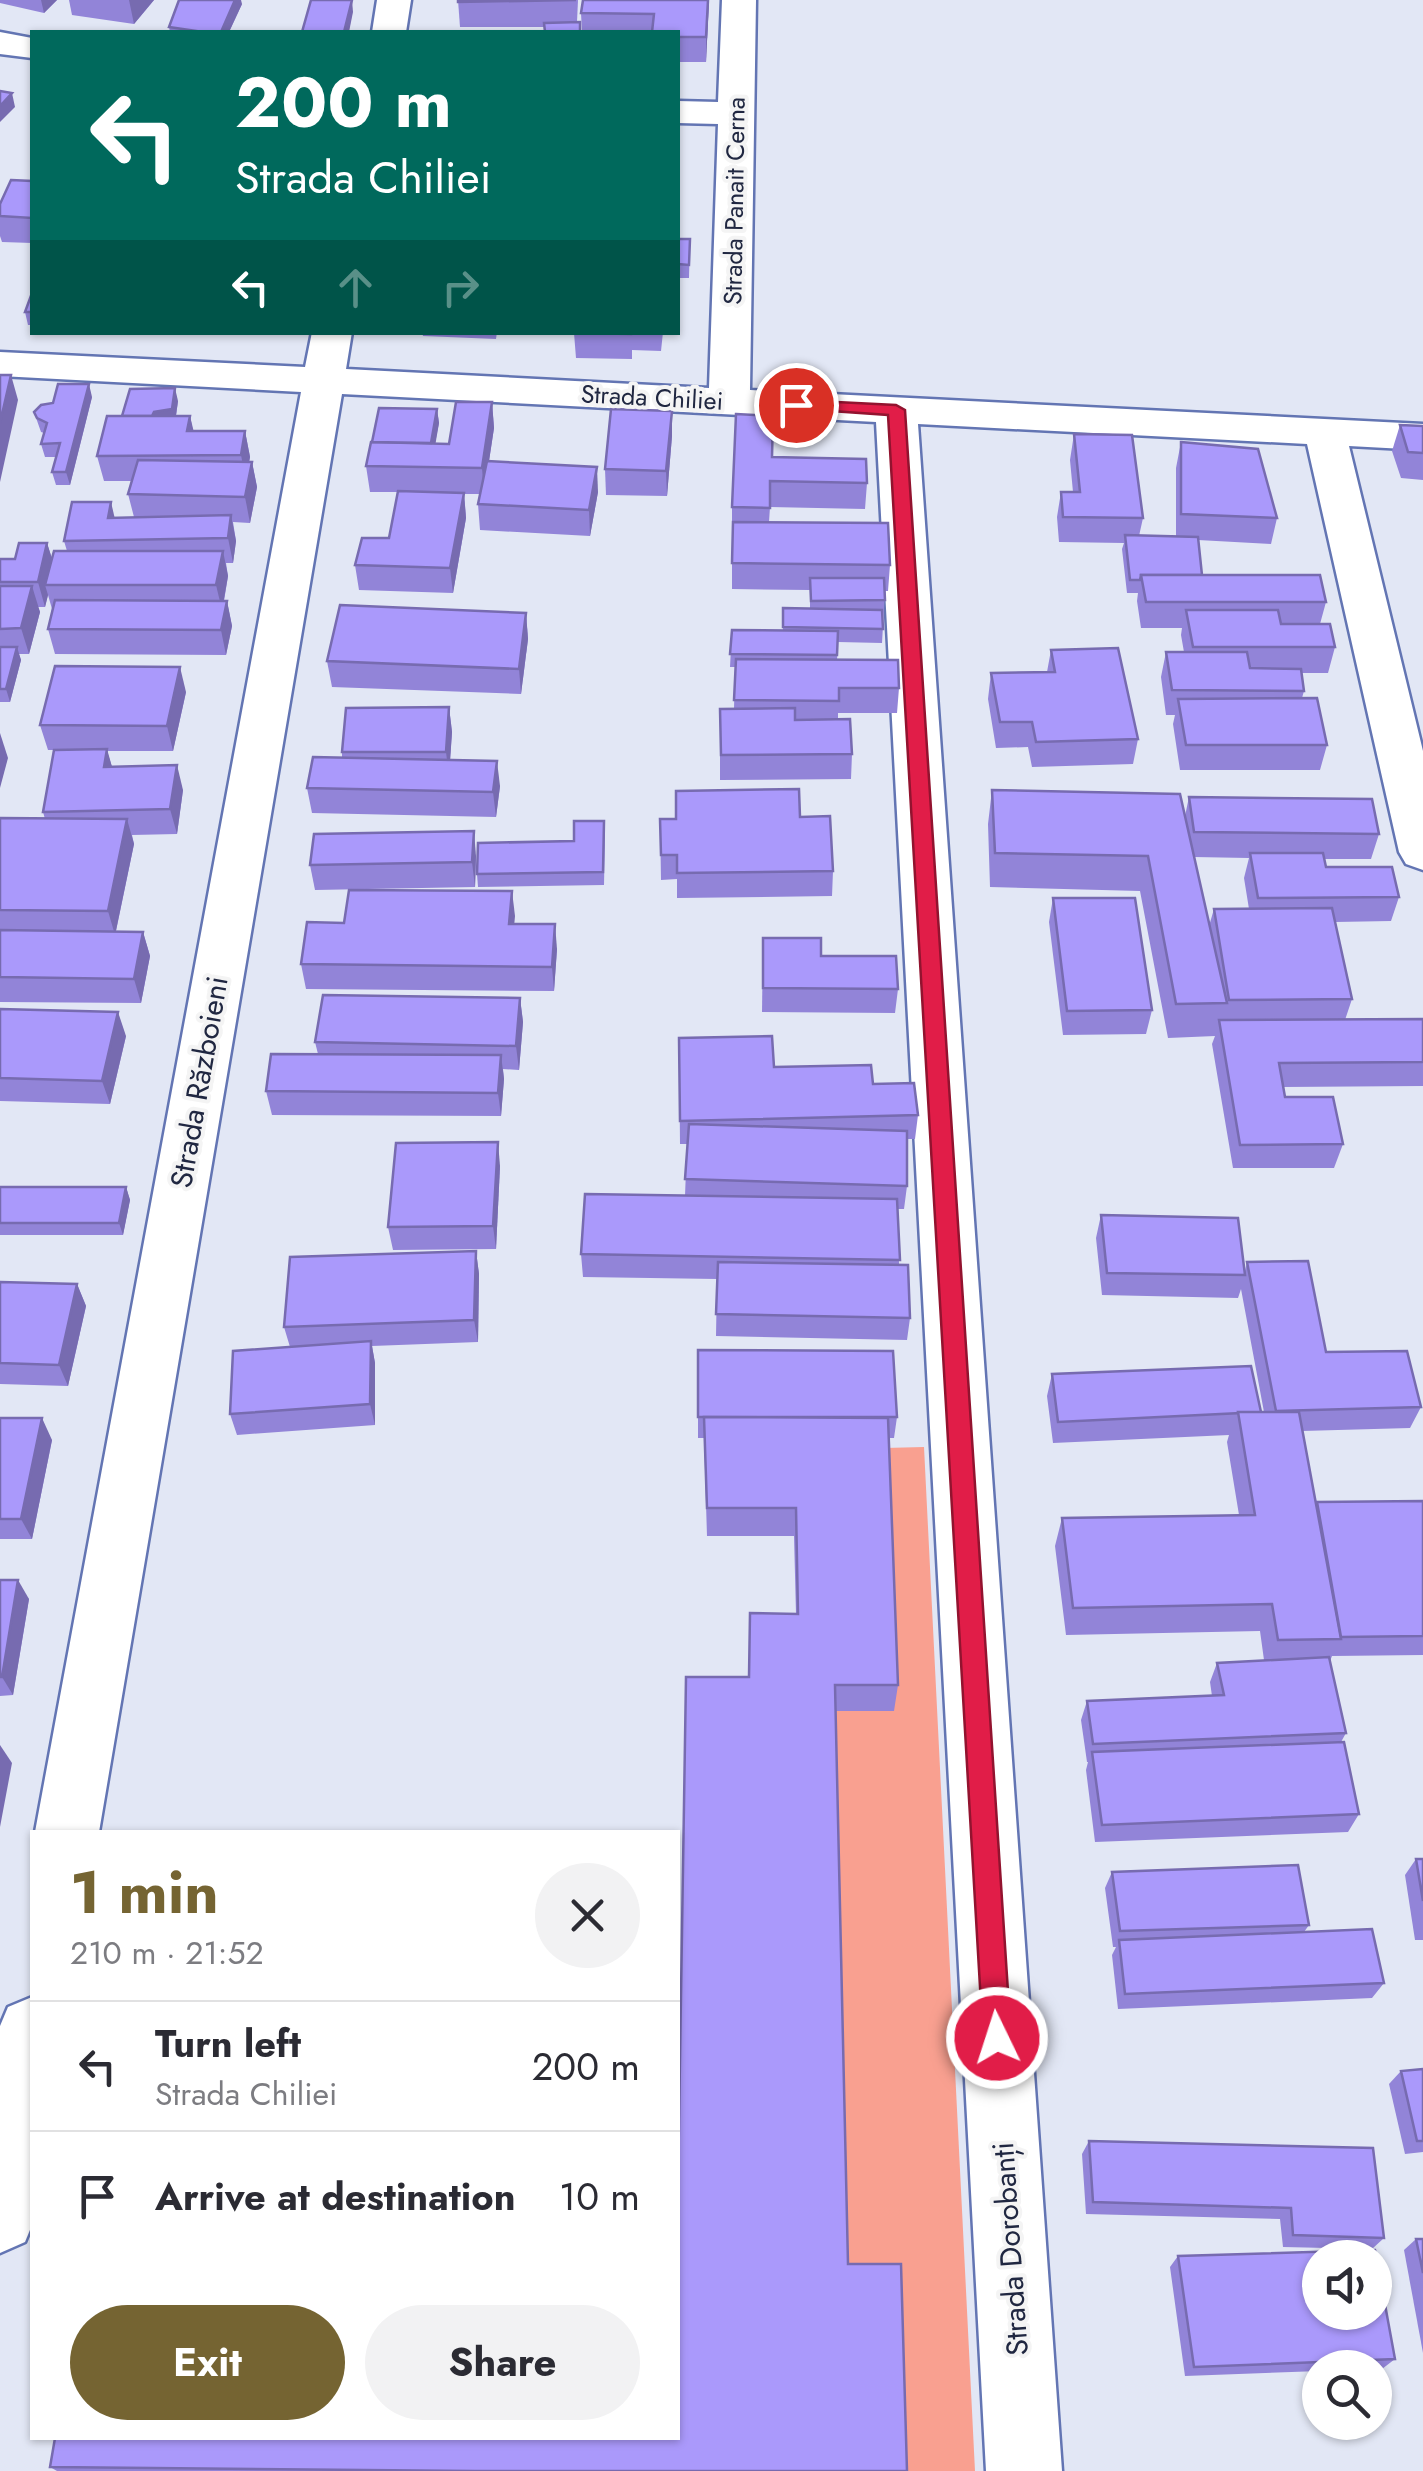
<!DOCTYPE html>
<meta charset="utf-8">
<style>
:root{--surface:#fff;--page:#f2f2f3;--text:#2b2b33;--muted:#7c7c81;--line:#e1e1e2;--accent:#756432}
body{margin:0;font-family:Jost,sans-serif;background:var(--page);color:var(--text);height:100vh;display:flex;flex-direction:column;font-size:38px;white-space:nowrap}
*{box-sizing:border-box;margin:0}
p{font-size:32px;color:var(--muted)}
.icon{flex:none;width:55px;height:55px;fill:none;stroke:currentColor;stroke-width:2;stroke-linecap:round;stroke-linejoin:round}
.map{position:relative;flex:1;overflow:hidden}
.panel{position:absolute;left:30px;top:1830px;width:650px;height:610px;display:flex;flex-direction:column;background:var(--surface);border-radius:0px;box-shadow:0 2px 8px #0004}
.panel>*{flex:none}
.banner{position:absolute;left:30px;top:30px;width:650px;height:305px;border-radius:0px;box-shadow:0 2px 8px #0004;background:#00695c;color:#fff;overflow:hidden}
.tools{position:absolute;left:1302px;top:2240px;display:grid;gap:20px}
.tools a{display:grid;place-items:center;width:90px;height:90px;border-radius:50%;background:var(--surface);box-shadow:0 2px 8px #0004;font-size:50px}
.pin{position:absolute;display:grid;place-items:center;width:85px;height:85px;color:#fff;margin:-42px;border:5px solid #fff;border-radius:50%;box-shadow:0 2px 10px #0007}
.me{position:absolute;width:110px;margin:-55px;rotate:356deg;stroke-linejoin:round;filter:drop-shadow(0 0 8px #0008)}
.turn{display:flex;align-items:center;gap:35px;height:210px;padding:0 40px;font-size:45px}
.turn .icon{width:130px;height:130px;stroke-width:2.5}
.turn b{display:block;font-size:70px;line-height:85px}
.lanes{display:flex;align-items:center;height:95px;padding:0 40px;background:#0003;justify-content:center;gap:50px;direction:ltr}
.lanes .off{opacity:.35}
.round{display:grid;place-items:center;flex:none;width:105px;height:105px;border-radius:52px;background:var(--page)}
.summary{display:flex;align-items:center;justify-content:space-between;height:170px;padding:0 40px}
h1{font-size:60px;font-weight:700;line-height:75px;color:var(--accent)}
.cta{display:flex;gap:20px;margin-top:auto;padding:20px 40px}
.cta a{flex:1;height:115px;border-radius:60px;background:var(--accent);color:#fff;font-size:40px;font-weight:700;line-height:115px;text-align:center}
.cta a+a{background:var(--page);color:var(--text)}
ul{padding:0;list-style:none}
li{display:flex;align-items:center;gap:30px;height:130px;padding:0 40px;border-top:2px solid var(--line)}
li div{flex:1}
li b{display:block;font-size:38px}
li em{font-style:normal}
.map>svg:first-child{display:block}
.green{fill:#f9a090}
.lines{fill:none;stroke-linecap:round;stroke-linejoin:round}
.minor-casing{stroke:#6375b3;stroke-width:5}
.minor{fill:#fff;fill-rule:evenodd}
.wall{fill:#9284d8;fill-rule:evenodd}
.shaded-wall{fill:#776bb0}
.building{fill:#aa99fb;stroke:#776bb0;stroke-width:2.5;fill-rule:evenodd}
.route{fill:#e11d48;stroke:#92132f;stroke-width:2.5}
.labels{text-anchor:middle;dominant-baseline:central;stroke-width:8;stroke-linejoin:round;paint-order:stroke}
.far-street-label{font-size:25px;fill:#202741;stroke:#f4f4f4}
.street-label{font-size:30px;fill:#202741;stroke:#f4f4f4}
</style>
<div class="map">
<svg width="1423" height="2471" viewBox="0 0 1423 2471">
<rect width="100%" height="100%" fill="#e2e7f5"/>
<!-- green -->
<polygon class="green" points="924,1447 975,2471 902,2471 845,2279 832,1711 894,1711 884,1448"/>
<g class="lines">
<defs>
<g id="minor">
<polygon points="377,0 411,0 406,32 372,32"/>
<polygon points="722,0 756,0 750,390 1423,424 1423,450 1349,446 1423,751 1423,870 1406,864 1399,852 1307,444 918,424 1062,2471 986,2471 876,422 342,394 99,1832 35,1832 301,392 0,376 0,352 305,367 312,332 352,332 346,369 709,388 718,124 678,123 678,101 718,102"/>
<polygon points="0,32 32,38 32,58 0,54"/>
<polygon points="32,1997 32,2225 25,2242 0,2253 0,2026 8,2007"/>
</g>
</defs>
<!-- minor casing -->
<use href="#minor" class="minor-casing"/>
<!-- minor -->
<use href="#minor" class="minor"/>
</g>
<!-- wall -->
<g class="wall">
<polygon points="0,0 57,0 44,13 0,3"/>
<polygon points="69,0 154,0 134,24 72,15"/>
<polygon points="458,0 578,0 577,22 544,27 460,27"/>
<polygon points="709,0 706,62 678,62 678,32 582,32 581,13"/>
<polygon points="242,4 229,32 170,32 169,27"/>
<polygon points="32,181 32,243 2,242 0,236 0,204"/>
<polygon points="678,239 690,239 689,278 678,278"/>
<polygon points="32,293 32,325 28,325 25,312"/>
<polygon points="422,332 497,332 496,339 423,336"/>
<polygon points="663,332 661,351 632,350 632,359 576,358 574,333"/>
<polygon points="92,397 70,485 56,485 52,472 56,457 45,457 41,444 44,433 41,432 34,412"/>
<polygon points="178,401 176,416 190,416 193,431 245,431 250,457 249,461 252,462 257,487 250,523 233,522 236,541 233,563 226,563 228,576 224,601 227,601 232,626 226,655 55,654 48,629 52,609 48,595 45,607 38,607 40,612 29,654 19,654 21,660 10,702 0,702 0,559 15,559 47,543 52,559 67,551 64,541 115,517 134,517 128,494 132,481 104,481 97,456 122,416"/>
<polygon points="492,402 494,428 489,461 598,492 590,536 480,530 478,504 480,494 464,494 466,518 453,593 359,590 355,565 389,538 398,492 370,492 366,466 437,409 439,423 435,443 449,444"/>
<polygon points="1400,425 1423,426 1423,480 1401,478 1392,451"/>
<polygon points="1074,434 1143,518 1139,536 1176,537 1176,468 1181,442 1277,518 1271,544 1198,540 1202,575 1326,602 1320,624 1335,647 1328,673 1301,673 1304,691 1302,698 1327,745 1320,770 1180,770 1173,724 1175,715 1166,715 1161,677 1166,652 1184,652 1181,635 1182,628 1141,628 1137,601 1138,593 1127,593 1122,549 1124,543 1059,542 1057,517 1061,492 1073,492 1070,460"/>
<polygon points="672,436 667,496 606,495 605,469"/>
<polygon points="772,457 867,483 865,509 770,507 769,522 890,565 888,591 885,591 882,643 838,642 837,660 899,688 897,713 838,713 838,719 852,754 851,779 720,780 720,709 734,709 735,667 730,667 732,630 783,631 783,608 810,608 810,590 732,589 732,507"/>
<polygon points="526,613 528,639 521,694 332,687 327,661"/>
<polygon points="1051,650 1138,739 1133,764 1032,767 1028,747 996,748 988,699 991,673 1047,672"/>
<polygon points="186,692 173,751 107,751 112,767 183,790 177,834 132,835 134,844 116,931 143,932 150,956 141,1003 0,1002 0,818 45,819 43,812 54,750 48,750 40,725"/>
<polygon points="449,707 452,732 450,760 500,786 496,817 312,813 307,788 342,757 342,752"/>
<path d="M992 790 1185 816 1189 797 1379 834 1371 859H1324L1326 867 1399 897 1391 921 1335 922 1352 999 1345 1020 1423 1019V1086L1283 1087 1285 1097 1343 1144 1334 1168H1233L1212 1044 1215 1036 1168 1038 1140 891 990 887 988 824ZM1194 857 1249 858 1244 878 1249 909H1214L1209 926Z"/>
<polygon points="800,817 833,871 832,896 677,898 677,879 661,880 660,819"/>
<polygon points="605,834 604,885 478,887 477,874 574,841"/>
<polygon points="476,856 475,887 315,890 310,865"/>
<polygon points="512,891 514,924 557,949 554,991 306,989 301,964 344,923"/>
<polygon points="1053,898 1152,1010 1146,1034 1063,1035 1049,922"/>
<polygon points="763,938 821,956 898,989 895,1013 762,1012"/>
<polygon points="520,998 523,1022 519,1070 503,1069 504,1079 501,1116 272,1115 266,1091 318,1054 315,1042"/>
<polygon points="0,1009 126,1036 110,1104 0,1101"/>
<polygon points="679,1038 774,1067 873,1084 918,1115 915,1139 907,1139 907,1186 904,1209 898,1209 899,1265 910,1318 907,1340 716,1336 717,1279 583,1277 581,1254 685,1196 687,1144 680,1144"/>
<polygon points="500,1166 496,1249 393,1250 388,1227"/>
<polygon points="0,1187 126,1187 130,1200 123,1235 0,1235"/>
<polygon points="1101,1215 1245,1271 1247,1262 1326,1352 1421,1407 1410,1428 1302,1431 1316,1504 1423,1501 1423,1655 1332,1656 1330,1661 1346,1733 1341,1742 1359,1814 1348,1832 1095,1842 1086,1770 1088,1762 1087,1762 1081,1720 1087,1701 1212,1696 1210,1682 1217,1663 1264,1660 1260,1631 1066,1635 1055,1546 1062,1518 1239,1515 1227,1442 1229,1435 1053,1443 1047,1396 1052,1374 1264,1412 1241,1289 1238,1298 1102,1295 1096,1238"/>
<polygon points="476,1251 479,1274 478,1342 372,1346 375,1363 375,1425 237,1435 230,1414 290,1347 284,1327"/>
<polygon points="0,1282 77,1284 86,1306 68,1386 0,1384"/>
<polygon points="698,1350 897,1417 894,1438 889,1438 898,1685 894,1711 836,1711 848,2264 907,2471 57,2471 50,2467 678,2438 748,1677 796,1614 794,1536 707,1536 704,1438 698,1438"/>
<polygon points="0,1418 52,1440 32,1539 0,1539"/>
<polygon points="0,1580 29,1599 13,1695 0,1696"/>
<polygon points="1416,1859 1423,1859 1423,1940 1415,1940 1405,1875"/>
<polygon points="1112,1872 1309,1925 1304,1932 1384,1983 1372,1998 1118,2009 1112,1955 1116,1947 1113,1947 1105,1888"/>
<polygon points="1423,2069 1423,2152 1405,2154 1389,2084 1401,2071"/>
<polygon points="1089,2141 1384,2238 1372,2249 1283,2247 1280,2219 1086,2214 1082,2154"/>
<polygon points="1416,2239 1423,2239 1423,2353 1404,2250"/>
<polygon points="1178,2256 1395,2359 1382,2369 1320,2368 1320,2371 1185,2376 1170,2267"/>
</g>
<!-- shaded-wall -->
<g class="shaded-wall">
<polygon points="41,0 57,0 44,13"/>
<polygon points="129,0 154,0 134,24"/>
<polygon points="235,0 241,0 242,4 229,32 221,32"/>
<polygon points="352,0 353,12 349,32 344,32"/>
<polygon points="708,0 709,0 706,62 706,37"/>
<polygon points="12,93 15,107 0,122 0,106"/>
<polygon points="11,375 18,400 0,482 0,423"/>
<polygon points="89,384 92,397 70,485 66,472"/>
<polygon points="175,388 178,401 175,422 146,422"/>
<polygon points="492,402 494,428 484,494 482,468"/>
<polygon points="437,409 439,423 432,464 430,451"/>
<polygon points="672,411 672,436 667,496 666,471"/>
<polygon points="190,416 196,441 192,457 187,431"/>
<polygon points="245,431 250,457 246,481 241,455"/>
<polygon points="252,462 257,487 250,523 245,497"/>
<polygon points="597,467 598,492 590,536 589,510"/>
<polygon points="464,493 466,518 453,593 450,568"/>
<polygon points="111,502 117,528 108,518"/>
<polygon points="231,515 236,541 233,563 228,538"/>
<polygon points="47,543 55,568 45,585 48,595 45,607 38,582"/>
<polygon points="223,551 228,576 222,610 216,585"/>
<polygon points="32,586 40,612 29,654 21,628"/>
<polygon points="227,601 232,626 226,655 221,630"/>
<polygon points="526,613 528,639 521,694 519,669"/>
<polygon points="17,647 21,660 10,702 6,689"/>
<polygon points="180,667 186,692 173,751 167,726"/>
<polygon points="449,707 452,732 449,777 446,752"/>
<polygon points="0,733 8,758 0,788"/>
<polygon points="107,749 114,774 104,767"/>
<polygon points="497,761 500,786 496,817 493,792"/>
<polygon points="177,765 183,790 177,834 170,809"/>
<polygon points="127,819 134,844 115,935 108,911"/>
<polygon points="474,831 476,856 475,887 472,862"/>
<polygon points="512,891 515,916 512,948 509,924"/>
<polygon points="555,924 557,949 554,991 552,967"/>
<polygon points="143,932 150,956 141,1003 134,979"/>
<polygon points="520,998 523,1022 519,1070 516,1046"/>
<polygon points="118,1012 126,1036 110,1104 102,1081"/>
<polygon points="501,1055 504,1079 501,1116 498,1093"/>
<polygon points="498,1142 500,1166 496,1249 493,1226"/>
<polygon points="126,1187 130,1200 123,1235 119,1223"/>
<polygon points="476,1251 479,1274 478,1342 474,1320"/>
<polygon points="77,1284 86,1306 68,1386 59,1365"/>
<polygon points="371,1341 375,1363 375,1425 370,1404"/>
<polygon points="42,1418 52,1440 32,1539 21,1519"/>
<polygon points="18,1580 29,1599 13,1695 2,1677"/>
<polygon points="0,1745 12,1763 0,1827"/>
</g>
<!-- building -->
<g class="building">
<polygon points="179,0 235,0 221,32 203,32 169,27"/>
<polygon points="311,0 352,0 344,32 302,32"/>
<polygon points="458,0 576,0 458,2"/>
<polygon points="583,0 708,0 706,37 678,37 678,32 652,32 654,14 581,13"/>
<polygon points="580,22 580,32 545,32 544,23"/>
<polygon points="0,91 12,93 0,106"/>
<polygon points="11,180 32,181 32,218 0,216 0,204"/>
<polygon points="678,239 690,239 689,265 678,264"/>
<polygon points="32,293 32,312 25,312"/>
<polygon points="574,332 631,332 631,334 574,333"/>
<polygon points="0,375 11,375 0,423"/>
<polygon points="58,384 89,384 66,472 52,472 60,443 41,444 47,423 37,418 34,412 41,405 53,403"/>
<polygon points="175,388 172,409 154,412 152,416 122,416 130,389"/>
<polygon points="456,402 492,402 482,468 366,466 371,442 449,444"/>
<polygon points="379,408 437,409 431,443 372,442"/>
<polygon points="611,409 672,411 666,471 605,469"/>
<polygon points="736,414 773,416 772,457 866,459 867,483 770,481 770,508 732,507"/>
<polygon points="107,416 190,416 187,431 245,431 241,455 97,456"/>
<polygon points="1400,425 1423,426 1423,453 1408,452"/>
<polygon points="1074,434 1132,435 1143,518 1063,517 1061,492 1080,492"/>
<polygon points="1181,442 1258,449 1277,518 1181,514"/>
<polygon points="138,460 252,462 245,497 128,494"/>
<polygon points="487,461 597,467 589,510 478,504"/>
<polygon points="398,491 464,493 450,568 355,565 362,538 389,538"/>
<polygon points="72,502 111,502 108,518 231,515 228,538 64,541"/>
<polygon points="733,522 888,523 890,565 732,563"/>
<polygon points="1125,535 1198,537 1202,575 1141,575 1140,580 1130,580"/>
<polygon points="19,543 47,543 38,582 0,582 0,559 15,559"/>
<polygon points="54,551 223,551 216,585 45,585"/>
<polygon points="1141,575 1320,575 1326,602 1146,602"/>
<polygon points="810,578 884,578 885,600 811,601"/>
<polygon points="0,586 32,586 21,628 0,629"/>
<polygon points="55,600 227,601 221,630 48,629"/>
<polygon points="340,605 526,613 519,669 327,661"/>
<polygon points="783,608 882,610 883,629 783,627"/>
<polygon points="1186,610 1278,610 1281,624 1330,624 1335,647 1193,647"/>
<polygon points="732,630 838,631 837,655 730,654"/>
<polygon points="0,647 17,647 6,689 0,689"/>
<polygon points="1118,648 1138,739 1036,742 1032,722 1000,722 991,673 1055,672 1051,650"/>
<polygon points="1166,652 1247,652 1250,668 1301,669 1304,691 1172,690"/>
<polygon points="736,659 898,660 899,688 839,688 839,701 734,700"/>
<polygon points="55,666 180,667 167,726 40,725"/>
<polygon points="1317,698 1327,745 1186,745 1178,699"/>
<polygon points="449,707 446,752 342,752 346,708"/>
<polygon points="795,708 795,720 850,719 852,754 721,755 720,709"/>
<polygon points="107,749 104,767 177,765 170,809 43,812 54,750"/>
<polygon points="313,757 497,761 493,792 307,788"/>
<polygon points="799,789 800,817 830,816 833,871 677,873 677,855 661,855 660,819 676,819 676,791"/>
<polygon points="992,790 1180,794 1227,1003 1176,1004 1148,856 995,853"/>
<polygon points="1189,797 1372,799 1379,834 1194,832"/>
<polygon points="0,818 127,819 108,911 0,910"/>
<polygon points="574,821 604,821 603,872 477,874 478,843 574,841"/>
<polygon points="474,831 472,862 310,865 314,834"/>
<polygon points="1250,853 1323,853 1326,867 1392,867 1399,897 1258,898"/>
<polygon points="349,890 512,891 509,924 555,924 552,967 301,964 307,922 344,923"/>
<polygon points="1053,898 1135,898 1152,1010 1067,1011"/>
<polygon points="1332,908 1352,999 1229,1000 1214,909"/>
<polygon points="0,930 143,932 134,979 0,977"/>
<polygon points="763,938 821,938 821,956 896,956 898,989 763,988"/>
<polygon points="323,995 520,998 516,1046 315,1042"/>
<polygon points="0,1009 118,1012 102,1081 0,1078"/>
<polygon points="1423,1019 1423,1062 1279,1063 1285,1097 1333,1097 1343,1144 1240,1145 1219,1020"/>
<polygon points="772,1036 774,1067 871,1065 873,1084 914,1083 918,1115 680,1121 679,1038"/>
<polygon points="271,1054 501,1055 498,1093 266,1091"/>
<polygon points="689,1124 907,1131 907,1186 685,1179"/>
<polygon points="498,1142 493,1226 388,1227 396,1143"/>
<polygon points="0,1187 126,1187 119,1223 0,1223"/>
<polygon points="585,1194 897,1199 900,1260 581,1254"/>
<polygon points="1101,1215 1238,1218 1245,1275 1107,1273"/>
<polygon points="476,1251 474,1320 284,1327 290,1257"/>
<polygon points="1308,1261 1326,1352 1407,1351 1421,1407 1276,1411 1247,1262"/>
<polygon points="718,1262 908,1265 910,1318 716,1314"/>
<polygon points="0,1282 77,1284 59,1365 0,1363"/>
<polygon points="371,1341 370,1404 230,1414 233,1351"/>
<polygon points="698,1350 893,1351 897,1417 698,1417"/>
<polygon points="1251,1366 1261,1412 1058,1422 1052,1374"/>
<polygon points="1238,1412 1299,1412 1341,1639 1278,1640 1272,1604 1073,1608 1062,1518 1255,1515"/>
<polygon points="704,1417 888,1418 898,1685 835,1685 848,2264 901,2264 907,2471 475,2471 50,2467 55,2438 678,2438 678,2186 686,1677 749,1677 750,1613 798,1614 796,1508 707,1508"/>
<polygon points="0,1418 42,1418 21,1519 0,1519"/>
<polygon points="1423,1501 1423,1636 1341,1637 1317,1502"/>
<polygon points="0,1580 18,1580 2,1677 0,1677"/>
<polygon points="1329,1657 1346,1733 1093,1744 1087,1701 1224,1695 1217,1663"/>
<polygon points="1344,1742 1359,1814 1102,1825 1092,1752"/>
<polygon points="1416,1859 1423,1859 1423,1901"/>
<polygon points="1298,1865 1309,1925 1120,1931 1112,1872"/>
<polygon points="1372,1929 1384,1983 1125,1994 1119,1940"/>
<polygon points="1423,2069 1423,2141 1417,2141 1401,2071"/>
<polygon points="1089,2141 1373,2148 1384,2238 1293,2235 1291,2208 1093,2202"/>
<polygon points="1416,2239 1423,2239 1423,2273"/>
<path d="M1375 2250 1395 2359 1194 2367 1178 2256ZM1320 2258H1375V2312H1320Z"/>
</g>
<!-- route -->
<polygon class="route" points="796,400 896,405 905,410 1011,2038 1007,2047 997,2052 987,2047 983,2038 888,415 789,408 789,401"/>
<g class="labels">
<!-- far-street labels -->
<g class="far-street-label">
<text transform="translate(734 201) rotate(-89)">Strada Panait Cerna</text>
<text transform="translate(652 397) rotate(3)">Strada Chiliei</text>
</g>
<!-- street labels -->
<g class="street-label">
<text transform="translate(199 1082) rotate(-80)">Strada Războieni</text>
<text transform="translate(1010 2249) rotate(-94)">Strada Dorobanți</text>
</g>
</g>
</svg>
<div class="tools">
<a><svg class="icon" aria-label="sound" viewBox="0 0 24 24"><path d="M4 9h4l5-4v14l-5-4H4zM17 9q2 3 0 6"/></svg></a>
<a><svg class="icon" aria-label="search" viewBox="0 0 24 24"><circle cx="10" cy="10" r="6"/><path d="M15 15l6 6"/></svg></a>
</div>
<div class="pin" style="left:796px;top:405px;background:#d93025"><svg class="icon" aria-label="arrive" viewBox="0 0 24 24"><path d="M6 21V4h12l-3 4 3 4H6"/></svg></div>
<svg class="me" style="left:997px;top:2038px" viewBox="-20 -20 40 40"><circle r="17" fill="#e11d48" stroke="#fff" stroke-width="3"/><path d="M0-11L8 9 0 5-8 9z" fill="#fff"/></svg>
<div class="banner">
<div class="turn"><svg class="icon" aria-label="left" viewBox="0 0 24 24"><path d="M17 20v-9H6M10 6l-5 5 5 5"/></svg><div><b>200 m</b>Strada Chiliei</div></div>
<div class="lanes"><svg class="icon" aria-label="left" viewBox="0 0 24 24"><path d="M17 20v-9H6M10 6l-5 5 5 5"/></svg><svg class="icon off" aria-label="ahead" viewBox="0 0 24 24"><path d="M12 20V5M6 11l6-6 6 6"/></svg><svg class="icon off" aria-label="right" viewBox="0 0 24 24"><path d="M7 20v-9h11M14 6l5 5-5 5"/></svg></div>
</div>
<section class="panel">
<div class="summary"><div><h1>1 min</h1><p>210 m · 21:52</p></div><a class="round"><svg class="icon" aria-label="close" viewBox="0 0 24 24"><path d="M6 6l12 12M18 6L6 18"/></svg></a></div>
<ul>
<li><svg class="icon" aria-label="left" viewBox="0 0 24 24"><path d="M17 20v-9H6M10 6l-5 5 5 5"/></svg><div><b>Turn left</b><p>Strada Chiliei</p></div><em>200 m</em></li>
<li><svg class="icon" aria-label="arrive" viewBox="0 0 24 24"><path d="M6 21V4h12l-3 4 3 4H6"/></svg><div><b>Arrive at destination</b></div><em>10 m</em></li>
</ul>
<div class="cta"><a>Exit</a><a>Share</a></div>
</section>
</div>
